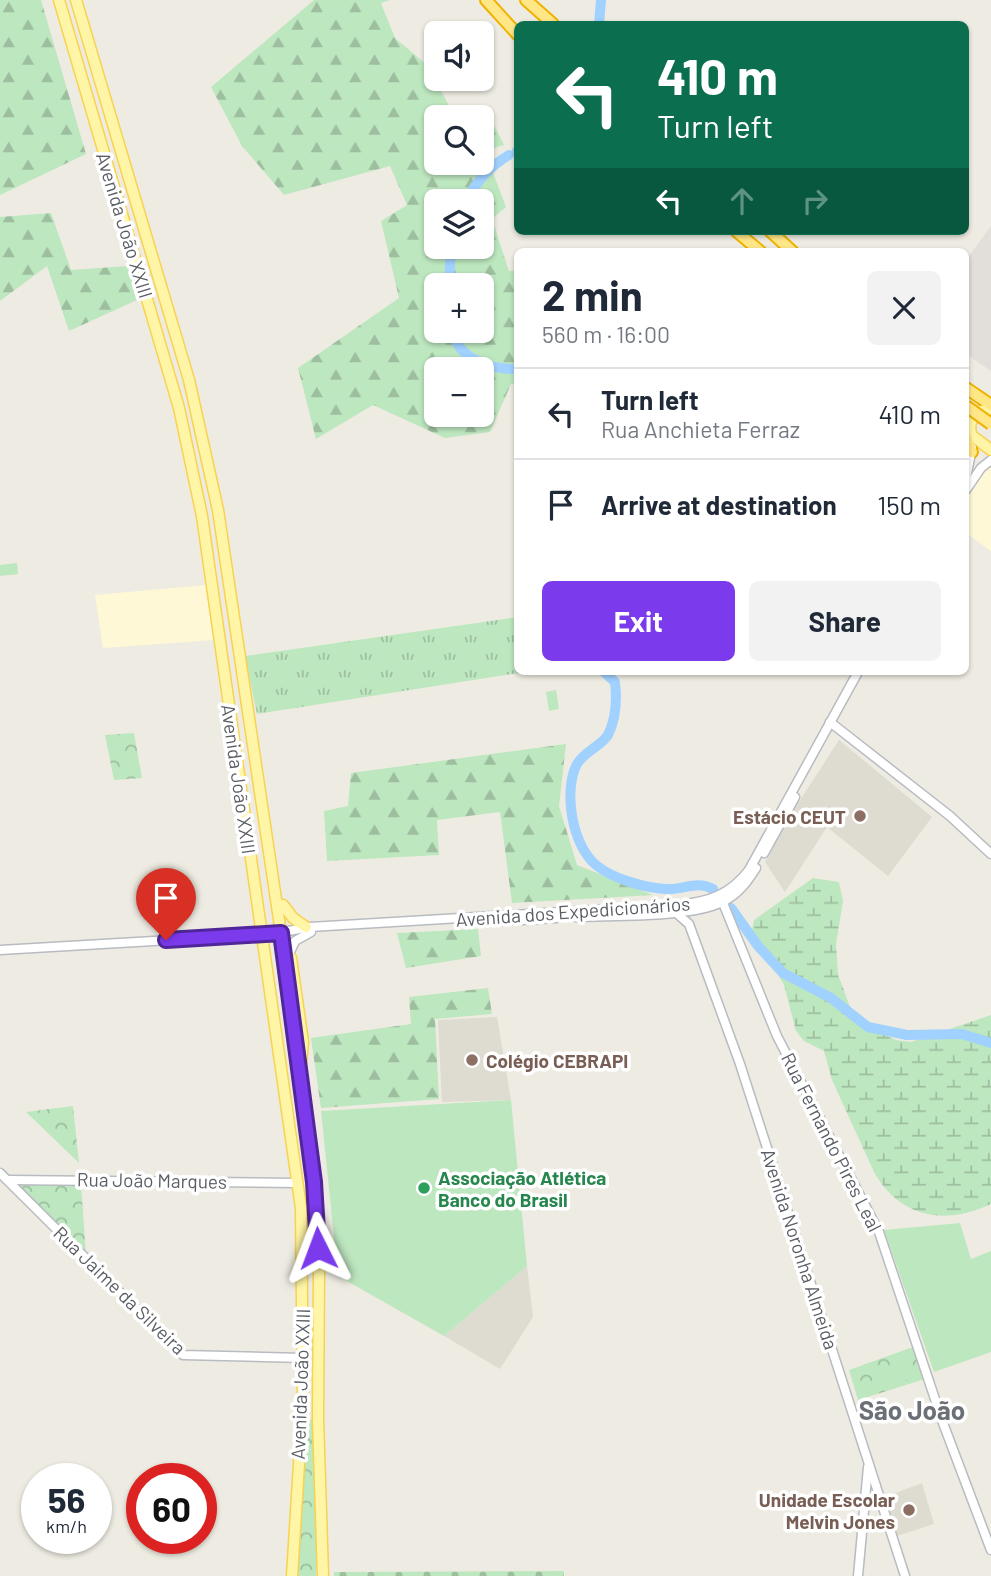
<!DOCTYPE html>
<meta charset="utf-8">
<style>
:root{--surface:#fff;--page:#f2f2f3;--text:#1f2937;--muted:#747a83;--line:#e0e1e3;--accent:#7c3aed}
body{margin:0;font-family:Barlow,sans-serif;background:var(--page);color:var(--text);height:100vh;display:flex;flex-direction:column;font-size:26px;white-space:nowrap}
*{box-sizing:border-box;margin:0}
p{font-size:23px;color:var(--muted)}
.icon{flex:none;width:38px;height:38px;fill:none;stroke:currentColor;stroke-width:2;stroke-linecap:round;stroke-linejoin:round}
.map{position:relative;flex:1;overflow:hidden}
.sheet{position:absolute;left:514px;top:248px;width:455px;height:427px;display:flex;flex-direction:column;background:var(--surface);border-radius:10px;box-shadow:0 2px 5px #0004}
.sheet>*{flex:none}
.guide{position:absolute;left:514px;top:21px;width:455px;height:214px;border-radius:10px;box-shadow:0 2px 5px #0004;background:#0b6e4f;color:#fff;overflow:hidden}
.controls{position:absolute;left:424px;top:21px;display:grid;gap:14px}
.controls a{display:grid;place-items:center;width:70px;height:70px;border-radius:10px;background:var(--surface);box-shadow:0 2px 5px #0004;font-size:35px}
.speed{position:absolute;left:21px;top:1463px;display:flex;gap:14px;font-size:35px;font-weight:700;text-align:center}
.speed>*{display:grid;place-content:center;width:91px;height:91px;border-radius:50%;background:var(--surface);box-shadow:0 2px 5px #0004;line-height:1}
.speed small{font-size:18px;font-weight:400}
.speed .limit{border:10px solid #d22;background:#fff;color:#111}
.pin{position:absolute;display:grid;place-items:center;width:60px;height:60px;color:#fff;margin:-72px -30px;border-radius:50% 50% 50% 0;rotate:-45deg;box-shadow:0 0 7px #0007}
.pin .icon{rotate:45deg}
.me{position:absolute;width:77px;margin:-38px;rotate:357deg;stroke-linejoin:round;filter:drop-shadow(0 0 5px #0008)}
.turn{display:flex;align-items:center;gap:24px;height:147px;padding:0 28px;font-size:32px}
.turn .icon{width:91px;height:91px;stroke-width:2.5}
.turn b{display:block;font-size:49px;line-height:60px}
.lanes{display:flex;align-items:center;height:66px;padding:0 28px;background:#0003;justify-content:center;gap:35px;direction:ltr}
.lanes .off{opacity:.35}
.round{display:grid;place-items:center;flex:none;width:74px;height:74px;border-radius:10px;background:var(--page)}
.summary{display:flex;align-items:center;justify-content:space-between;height:119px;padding:0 28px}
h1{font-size:42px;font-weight:700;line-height:52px}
.action{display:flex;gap:14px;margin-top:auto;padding:14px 28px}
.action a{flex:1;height:80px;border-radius:10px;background:var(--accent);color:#fff;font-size:28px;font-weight:700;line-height:80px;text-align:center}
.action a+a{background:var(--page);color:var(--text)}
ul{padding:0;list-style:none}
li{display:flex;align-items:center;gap:21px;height:91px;padding:0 28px;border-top:2px solid var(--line)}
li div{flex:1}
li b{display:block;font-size:26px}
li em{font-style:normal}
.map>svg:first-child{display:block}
.commercial{fill:#fff8d6}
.industrial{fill:#e2dfda}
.education{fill:#dedbd1}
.grass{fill:url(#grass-tufts)}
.forest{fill:url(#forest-firs);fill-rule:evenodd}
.wetland{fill:url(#wetland-marsh)}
.cemetery{fill:url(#cemetery-stones)}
.park{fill:url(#park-crowns)}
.pitch{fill:#bde7bf}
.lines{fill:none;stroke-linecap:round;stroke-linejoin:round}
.river{stroke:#a1d1ff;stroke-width:10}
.secondary-casing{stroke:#b8bbc1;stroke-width:11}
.primary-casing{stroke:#f8d252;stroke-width:13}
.highway-casing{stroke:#f0b200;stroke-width:14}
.secondary{stroke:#fff;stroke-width:8}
.primary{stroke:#fff5a6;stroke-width:10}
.highway{stroke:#ffe788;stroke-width:10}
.highway-bridge-casing{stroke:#f0b200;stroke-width:14;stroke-linecap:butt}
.highway-bridge{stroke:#ffe788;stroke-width:10}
.route-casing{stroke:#51269a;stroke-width:18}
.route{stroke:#7c3aed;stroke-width:12}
.education-dot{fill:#8d6e63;stroke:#fff;stroke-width:2.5}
.leisure-dot{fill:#2e9e5b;stroke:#fff;stroke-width:2.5}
.labels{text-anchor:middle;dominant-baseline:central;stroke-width:7;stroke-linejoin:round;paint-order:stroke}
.street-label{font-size:19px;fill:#5a5e64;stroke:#fff}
.education-label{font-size:19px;font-weight:bold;fill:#785e54;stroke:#fff;text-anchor:end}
.leisure-label{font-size:19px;font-weight:bold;fill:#27864d;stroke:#fff;text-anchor:start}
.district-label{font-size:26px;font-weight:bold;fill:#6b7076;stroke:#fff}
</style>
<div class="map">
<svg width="991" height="1576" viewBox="0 0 991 1576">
<defs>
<pattern id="grass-tufts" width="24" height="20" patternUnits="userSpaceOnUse" patternTransform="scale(1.75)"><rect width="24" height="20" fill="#bde7bf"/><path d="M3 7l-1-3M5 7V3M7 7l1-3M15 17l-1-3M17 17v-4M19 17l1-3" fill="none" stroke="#9dbe9f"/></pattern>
<pattern id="forest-firs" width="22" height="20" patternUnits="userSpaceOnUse" patternTransform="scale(1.75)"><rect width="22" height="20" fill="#bde7bf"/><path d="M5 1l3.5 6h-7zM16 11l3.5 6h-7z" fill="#9dbe9f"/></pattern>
<pattern id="wetland-marsh" width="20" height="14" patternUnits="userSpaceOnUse" patternTransform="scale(1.75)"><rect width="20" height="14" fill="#bde7bf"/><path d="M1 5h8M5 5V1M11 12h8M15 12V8" fill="none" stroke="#9dbe9f"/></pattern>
<pattern id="cemetery-stones" width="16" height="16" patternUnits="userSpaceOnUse" patternTransform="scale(1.75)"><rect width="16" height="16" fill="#bde7bf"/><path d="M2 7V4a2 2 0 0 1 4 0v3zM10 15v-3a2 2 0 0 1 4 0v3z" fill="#9dbe9f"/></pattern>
<pattern id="park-crowns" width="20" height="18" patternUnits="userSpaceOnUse" patternTransform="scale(1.75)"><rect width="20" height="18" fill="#bde7bf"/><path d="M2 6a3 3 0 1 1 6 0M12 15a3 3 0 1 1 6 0" fill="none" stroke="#9dbe9f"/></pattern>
</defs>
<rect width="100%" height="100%" fill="#eeece2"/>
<!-- commercial -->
<g class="commercial">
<polygon points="991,466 991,551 966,533 966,498 982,473"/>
<polygon points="206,585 213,640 103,648 95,595"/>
</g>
<!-- industrial -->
<polygon class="industrial" points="991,226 991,371 966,354 966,260"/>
<!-- education -->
<g class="education">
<polygon points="839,740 932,817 888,876 827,827 785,892 765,862 795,808"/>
<polygon points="497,1017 511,1100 442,1102 438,1020"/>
<polygon points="527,1266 533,1317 500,1369 444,1336"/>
<polygon points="922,1483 934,1524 897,1536 885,1497"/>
</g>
<!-- grass -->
<polygon class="grass" points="518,617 518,672 525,672 257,714 245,656"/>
<!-- forest -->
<g class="forest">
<polygon points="0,0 41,0 86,154 0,195"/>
<path d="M314 0H390L381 3 395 38 427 65 455 117H436V163H481V120L491 119 504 145 485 151 506 207 492 219 509 271 518 270V383L511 384 490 432 445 438 373 405 316 439 298 368 399 298 381 221 407 205 390 166 284 195 242 146 211 87ZM436 201H481V247H436ZM481 285V331H436V285ZM481 369V415H436V369Z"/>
<polygon points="51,213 71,270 128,266 137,300 69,331 47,266 0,301 0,217"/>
<polygon points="566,744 559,806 577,865 653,895 512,903 500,812 437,820 439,855 327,861 324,811 348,806 351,773"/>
<polygon points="478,929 481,956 406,968 397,933"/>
<polygon points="488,988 492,1014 435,1019 439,1099 321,1108 311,1038 411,1024 409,997"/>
</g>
<!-- wetland -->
<path class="wetland" d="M813 878 839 882 843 901 836 944 838 974 850 1007 869 1028 896 1040 911 1042 991 1015V1204C945 1226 900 1218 874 1172L832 1080 824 1051 804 1041 796 1031 784 985 752 930 754 920Z"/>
<!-- cemetery -->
<polygon class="cemetery" points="564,1571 564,1576 334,1576 334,1572"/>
<!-- park -->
<g class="park">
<polygon points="134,733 142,778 114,780 105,735"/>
<polygon points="73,1106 79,1163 26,1112"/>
<polygon points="18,1184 81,1184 86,1254"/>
<polygon points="913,1347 925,1379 858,1400 849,1370"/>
<polygon points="306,1419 314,1420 316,1427 316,1576 297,1576"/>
</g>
<!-- pitch -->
<g class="pitch">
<polygon points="17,563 18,574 0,576 0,565"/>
<polygon points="556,690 559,709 549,711 546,692"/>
<polygon points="511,1100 527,1266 444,1336 338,1276 321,1111"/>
<polygon points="960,1223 971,1259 991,1251 991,1352 934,1372 884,1230"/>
<polygon points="911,1364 915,1378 893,1384 889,1371"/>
</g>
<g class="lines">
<!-- river -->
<g class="river">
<polyline points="599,24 601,0"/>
<polyline points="517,151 518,151"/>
<path d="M466 201C476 182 490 166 509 155"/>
<polyline points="449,285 451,247"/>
<path d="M453 331C457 359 492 370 518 369"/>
<path d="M604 672 615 682C617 699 616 719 608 735 601 746 585 751 577 764 563 791 572 845 596 865 613 879 645 888 667 889 684 890 696 880 713 889"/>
<polyline points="731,908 758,946 783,973 831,998 868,1027 907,1035 962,1034 991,1043"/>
</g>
<defs>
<g id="secondary">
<polyline points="966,478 972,448"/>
<polyline points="966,490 981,468 991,460"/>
<polyline points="830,722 950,816 991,854"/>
<polyline points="764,853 795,797"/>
<polyline points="721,898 777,1036 879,1232 943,1423 991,1550"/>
<polyline points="674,911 689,924 740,1064 905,1576"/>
<path d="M576 917C614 915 690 918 722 902 738 895 747 882 756 868"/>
<polyline points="502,921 556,918"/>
<path d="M0 950 272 934 310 927 678 905C708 902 730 895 749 870L858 672"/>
<polyline points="290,952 295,941 311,932"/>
<polyline points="0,1173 183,1355 303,1358"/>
<polyline points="8,1180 297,1183"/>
<polyline points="858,1576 868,1467"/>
</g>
<g id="primary">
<polyline points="59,0 179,408 202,516 301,1208 303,1400 292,1576"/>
<polyline points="76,0 189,380 218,510 281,933 314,1182 319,1269 318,1418 323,1576"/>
<polyline points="991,409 976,412 970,425 971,435 991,450"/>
<polyline points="283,905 293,918 306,927"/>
<polyline points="291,958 303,1042 301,1065"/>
</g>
<g id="highway">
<polyline points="486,0 518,35"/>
<polyline points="526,0 553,24"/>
<polyline points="736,231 761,252"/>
<polyline points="770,231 793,252"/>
<polyline points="966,388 991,405"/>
<polyline points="966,438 972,452"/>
</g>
</defs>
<!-- secondary casing -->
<use href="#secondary" class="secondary-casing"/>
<!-- primary casing -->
<use href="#primary" class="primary-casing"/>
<!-- highway casing -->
<use href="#highway" class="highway-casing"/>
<!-- secondary -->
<use href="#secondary" class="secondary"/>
<!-- primary -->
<use href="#primary" class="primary"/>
<!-- highway -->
<use href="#highway" class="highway"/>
<defs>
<polyline id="highway-bridge" points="966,406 991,424"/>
</defs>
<!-- highway-bridge casing -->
<use href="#highway-bridge" class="highway-bridge-casing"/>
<!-- highway-bridge -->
<use href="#highway-bridge" class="highway-bridge"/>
</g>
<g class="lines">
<defs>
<polyline id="route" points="166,940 281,933 314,1182 318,1248"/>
</defs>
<!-- route casing -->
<use href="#route" class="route-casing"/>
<!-- route -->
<use href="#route" class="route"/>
</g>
<!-- markers -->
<g class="education-dot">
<circle cx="860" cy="816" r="7"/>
<circle cx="472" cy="1060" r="7"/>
<circle cx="909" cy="1510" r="7"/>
</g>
<circle class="leisure-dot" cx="424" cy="1188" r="7"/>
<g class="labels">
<!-- street labels -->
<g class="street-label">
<text transform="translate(125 225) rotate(73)">Avenida João XXIII</text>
<text transform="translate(239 779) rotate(82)">Avenida João XXIII</text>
<text transform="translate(573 911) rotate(-4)">Avenida dos Expedicionários</text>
<text transform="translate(832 1142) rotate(63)">Rua Fernando Pires Leal</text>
<text transform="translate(152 1180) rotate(1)">Rua João Marques</text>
<text transform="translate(800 1249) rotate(72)">Avenida Noronha Almeida</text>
<text transform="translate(120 1290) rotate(44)">Rua Jaime da Silveira</text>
<text transform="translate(300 1384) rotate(-88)">Avenida João XXIII</text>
</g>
<!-- education labels -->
<g class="education-label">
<text x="846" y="816">Estácio CEUT</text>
<text x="486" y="1060" text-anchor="start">Colégio CEBRAPI</text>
<text x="895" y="1499">Unidade Escolar<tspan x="895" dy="22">Melvin Jones</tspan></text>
</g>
<!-- leisure labels -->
<g class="leisure-label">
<text x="438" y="1177">Associação Atlética<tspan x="438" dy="22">Banco do Brasil</tspan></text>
</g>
<!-- district labels -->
<g class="district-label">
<text x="912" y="1409">São João</text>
</g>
</g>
</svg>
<div class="controls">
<a><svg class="icon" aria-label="sound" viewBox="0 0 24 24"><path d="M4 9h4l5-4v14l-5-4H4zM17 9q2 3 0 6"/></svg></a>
<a><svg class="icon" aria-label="search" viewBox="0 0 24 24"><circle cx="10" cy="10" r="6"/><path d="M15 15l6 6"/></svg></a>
<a><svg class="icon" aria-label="layers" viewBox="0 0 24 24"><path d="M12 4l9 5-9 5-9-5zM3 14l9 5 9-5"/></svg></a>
<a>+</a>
<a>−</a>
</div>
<div class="speed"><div>56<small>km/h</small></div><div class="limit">60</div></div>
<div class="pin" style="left:166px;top:940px;background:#d93025"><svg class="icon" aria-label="arrive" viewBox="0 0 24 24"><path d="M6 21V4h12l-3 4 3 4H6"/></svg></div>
<svg class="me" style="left:318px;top:1248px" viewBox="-20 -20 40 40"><path d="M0-17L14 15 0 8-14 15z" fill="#7c3aed" stroke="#fff" stroke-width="4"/></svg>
<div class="guide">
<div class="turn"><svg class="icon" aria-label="left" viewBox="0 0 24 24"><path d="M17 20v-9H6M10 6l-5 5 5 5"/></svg><div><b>410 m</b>Turn left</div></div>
<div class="lanes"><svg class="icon" aria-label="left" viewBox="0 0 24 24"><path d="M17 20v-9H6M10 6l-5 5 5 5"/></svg><svg class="icon off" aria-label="ahead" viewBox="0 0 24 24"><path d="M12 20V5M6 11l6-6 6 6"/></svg><svg class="icon off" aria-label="right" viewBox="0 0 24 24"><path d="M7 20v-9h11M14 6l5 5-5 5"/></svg></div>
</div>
<section class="sheet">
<div class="summary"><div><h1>2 min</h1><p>560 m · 16:00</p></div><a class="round"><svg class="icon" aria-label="close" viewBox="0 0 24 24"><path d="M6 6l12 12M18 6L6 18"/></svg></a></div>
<ul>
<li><svg class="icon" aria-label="left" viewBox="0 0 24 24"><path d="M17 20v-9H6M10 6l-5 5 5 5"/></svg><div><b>Turn left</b><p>Rua Anchieta Ferraz</p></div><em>410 m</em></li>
<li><svg class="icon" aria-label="arrive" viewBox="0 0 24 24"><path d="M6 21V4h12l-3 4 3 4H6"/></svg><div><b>Arrive at destination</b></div><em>150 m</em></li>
</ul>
<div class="action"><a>Exit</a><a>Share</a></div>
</section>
</div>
